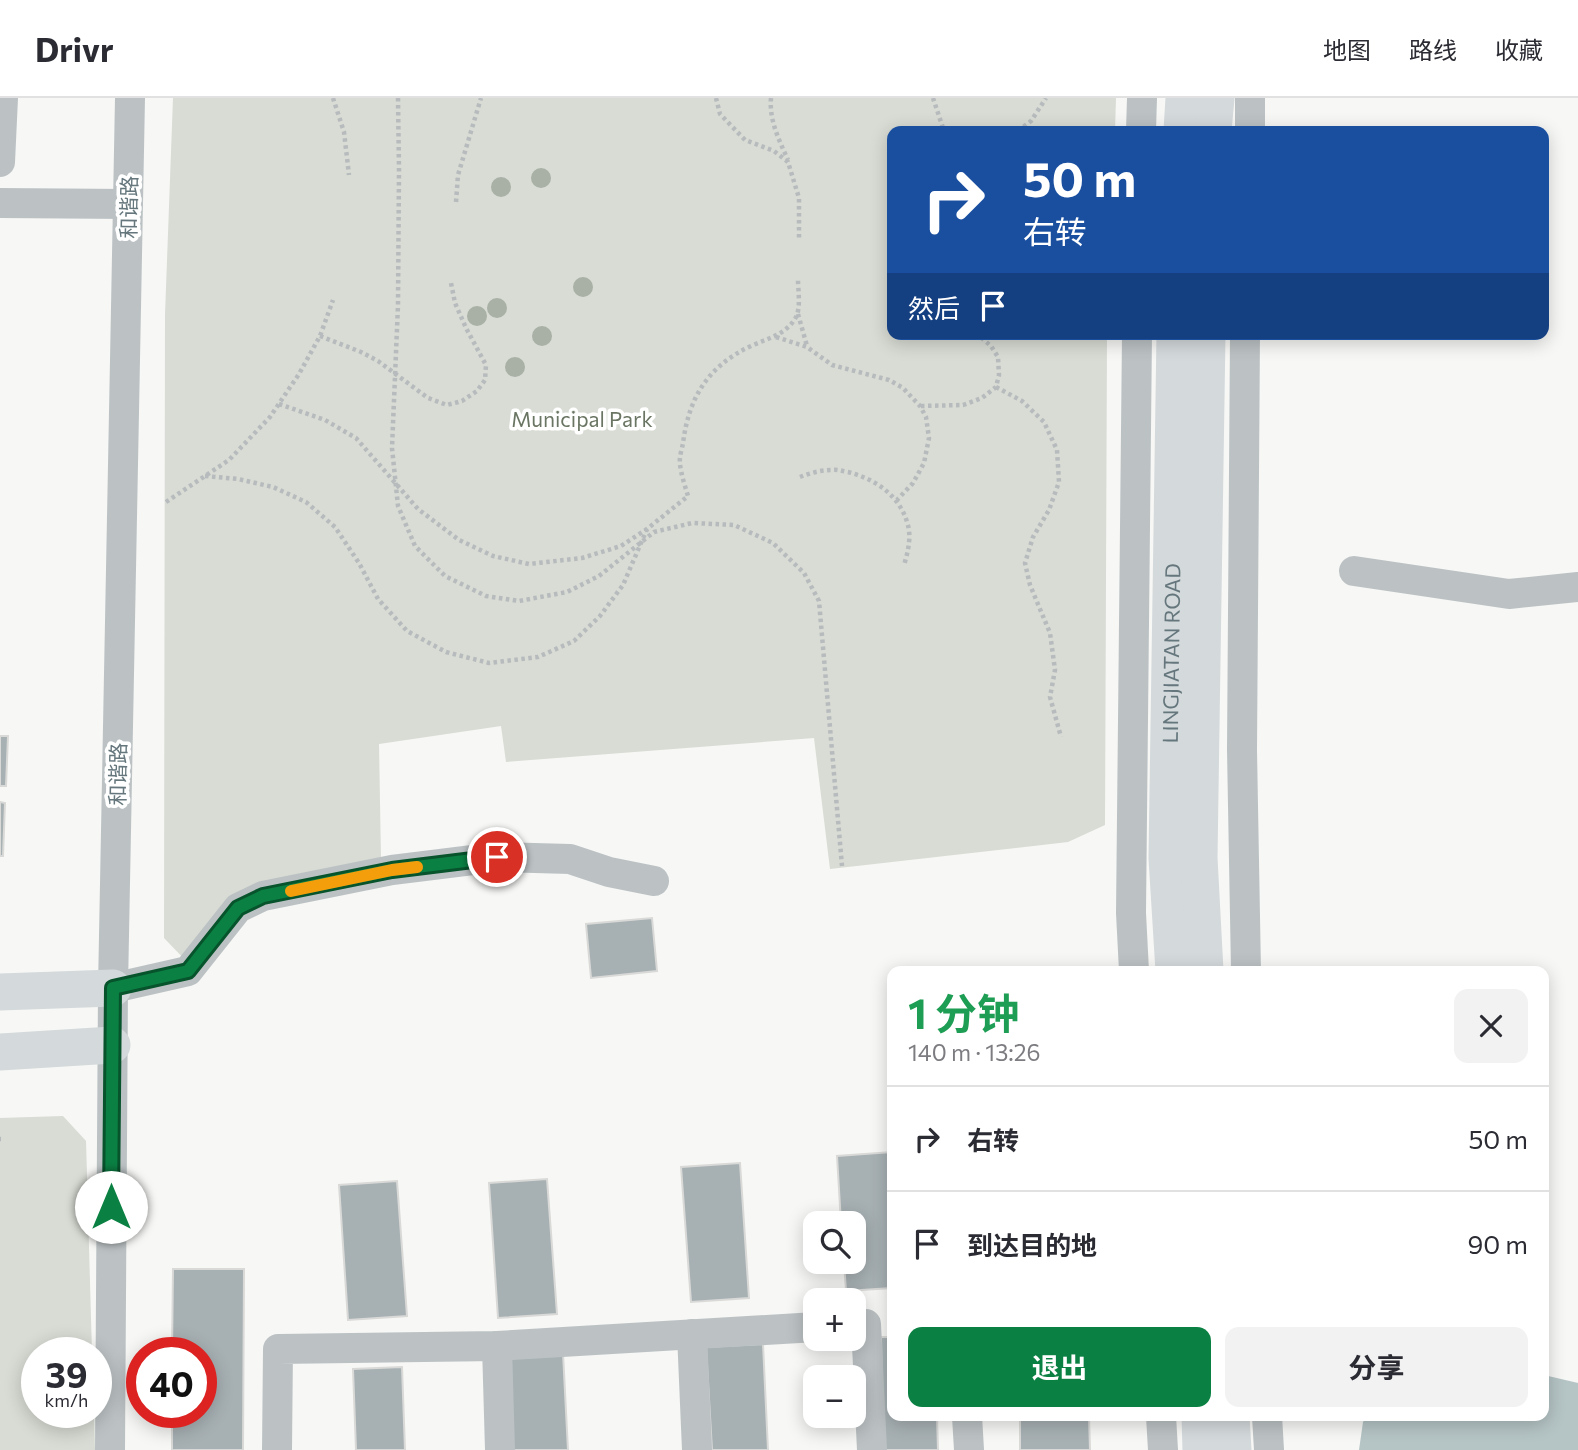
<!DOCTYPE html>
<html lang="zh">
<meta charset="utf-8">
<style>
:root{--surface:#fff;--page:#f2f2f3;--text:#2b2b33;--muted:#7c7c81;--line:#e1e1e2;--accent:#0b8043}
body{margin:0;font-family:Commissioner,"Noto Sans SC",sans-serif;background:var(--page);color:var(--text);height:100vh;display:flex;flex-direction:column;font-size:26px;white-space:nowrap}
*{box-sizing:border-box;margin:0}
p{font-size:23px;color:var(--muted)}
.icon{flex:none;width:38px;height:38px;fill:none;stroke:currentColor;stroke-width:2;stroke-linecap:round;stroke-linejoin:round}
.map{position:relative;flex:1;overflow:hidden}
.drawer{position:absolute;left:887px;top:868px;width:662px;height:455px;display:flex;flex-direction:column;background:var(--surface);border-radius:14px;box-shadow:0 4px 18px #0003}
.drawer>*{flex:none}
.guide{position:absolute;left:887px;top:28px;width:662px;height:214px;border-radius:14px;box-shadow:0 4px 18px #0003;background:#1a4fa0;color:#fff;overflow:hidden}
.tools{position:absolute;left:803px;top:1113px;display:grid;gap:14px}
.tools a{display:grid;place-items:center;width:63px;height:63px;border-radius:14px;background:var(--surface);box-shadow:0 4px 18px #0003;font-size:35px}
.speed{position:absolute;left:21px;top:1239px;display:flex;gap:14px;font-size:35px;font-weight:700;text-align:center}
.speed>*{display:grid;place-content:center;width:91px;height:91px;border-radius:50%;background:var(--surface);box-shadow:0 4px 18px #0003;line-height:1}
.speed small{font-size:18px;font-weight:400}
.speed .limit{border:10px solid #d22;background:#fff;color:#111}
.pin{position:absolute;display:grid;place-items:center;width:60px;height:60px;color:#fff;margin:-30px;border:4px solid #fff;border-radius:50%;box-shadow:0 2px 7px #0007}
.me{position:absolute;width:77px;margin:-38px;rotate:0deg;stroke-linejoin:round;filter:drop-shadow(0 0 5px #0008)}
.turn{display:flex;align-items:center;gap:24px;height:147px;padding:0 21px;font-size:32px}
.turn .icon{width:91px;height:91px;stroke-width:2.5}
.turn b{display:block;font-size:49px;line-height:60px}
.then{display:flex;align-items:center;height:66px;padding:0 21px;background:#0003;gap:14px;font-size:26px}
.round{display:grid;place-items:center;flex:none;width:74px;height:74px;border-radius:14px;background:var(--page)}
.summary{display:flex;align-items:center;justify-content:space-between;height:119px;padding:0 21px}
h1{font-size:42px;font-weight:700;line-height:52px;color:#1e9e55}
.action{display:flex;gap:14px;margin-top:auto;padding:14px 21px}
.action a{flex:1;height:80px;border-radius:14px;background:var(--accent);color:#fff;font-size:28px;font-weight:700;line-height:80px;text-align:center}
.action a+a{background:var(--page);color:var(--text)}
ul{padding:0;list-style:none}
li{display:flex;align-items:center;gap:21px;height:105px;padding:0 21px;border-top:2px solid var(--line)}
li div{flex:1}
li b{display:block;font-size:26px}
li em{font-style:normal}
header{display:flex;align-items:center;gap:42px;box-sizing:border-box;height:98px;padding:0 35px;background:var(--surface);border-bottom:2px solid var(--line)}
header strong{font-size:33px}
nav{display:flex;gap:38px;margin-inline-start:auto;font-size:24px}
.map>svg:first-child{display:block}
.green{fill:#d8dcd4}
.water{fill:#b5c4c5}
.building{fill:#a7b0b3;stroke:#d9d9d7;stroke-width:2}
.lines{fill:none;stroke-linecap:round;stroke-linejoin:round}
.path{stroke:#b7bbbd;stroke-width:4.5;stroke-dasharray:3.5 3.5;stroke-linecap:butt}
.minor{stroke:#bcc2c4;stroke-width:30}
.major{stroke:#d4d9db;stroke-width:37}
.tree{fill:#a9b0a5}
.route-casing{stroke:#07532c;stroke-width:18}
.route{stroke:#0b8043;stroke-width:12}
.slow{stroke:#f59e0b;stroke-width:12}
.labels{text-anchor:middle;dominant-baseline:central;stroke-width:7;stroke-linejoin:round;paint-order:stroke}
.street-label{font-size:21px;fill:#65777d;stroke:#fff}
.park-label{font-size:21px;fill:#6a7663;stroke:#fff}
</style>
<header>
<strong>Drivr</strong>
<nav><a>地图</a><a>路线</a><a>收藏</a></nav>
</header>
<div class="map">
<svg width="1578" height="1352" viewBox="0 0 1578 1352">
<rect width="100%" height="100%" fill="#f7f7f5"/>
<!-- green -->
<g class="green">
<polygon points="173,0 1116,0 1115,33 892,33 892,236 1107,236 1105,727 1068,744 830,771 814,640 506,664 501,628 379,646 381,762 237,795 189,866 164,840 165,217"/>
<polygon points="63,1018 86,1043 92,1255 37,1255 37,1314 94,1314 95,1352 0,1352 0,1020"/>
</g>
<!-- water -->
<polygon class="water" points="1544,1277 1578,1285 1578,1352 1359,1352 1363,1324 1367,1318 1544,1318"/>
<!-- building -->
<g class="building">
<polygon points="0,638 8,638 6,688 0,688"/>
<polygon points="0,704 5,705 3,758 0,758"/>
<polygon points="652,820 657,873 591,880 586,826"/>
<polygon points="892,1054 892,1190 846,1193 844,1164 854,1164 854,1125 841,1125 837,1058"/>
<polygon points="740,1065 749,1200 691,1204 681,1069"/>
<polygon points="547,1081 557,1216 498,1220 489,1085"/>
<polygon points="397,1083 407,1218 348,1222 339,1087"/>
<polygon points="173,1171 244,1171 243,1352 172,1352 172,1314 201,1314 201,1255 172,1255"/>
<polygon points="881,1239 892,1239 892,1318 937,1318 938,1352 883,1352"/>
<polygon points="763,1246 768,1352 712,1352 706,1249"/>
<polygon points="563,1255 568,1352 512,1352 507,1259"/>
<polygon points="402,1269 405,1352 356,1352 353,1271"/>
<polygon points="1020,1318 1089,1318 1090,1352 1020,1352"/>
</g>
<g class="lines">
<!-- path -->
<g class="path">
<polyline points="333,0 344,34 349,77"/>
<polyline points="398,0 399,72 398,207 392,350 398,408 415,448 445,478 486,498 519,503 567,494 599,478 654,434 692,425 734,427 773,445 804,475 819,503 842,768"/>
<polyline points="716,0 720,16 745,42 774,53 788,64 799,100 799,141"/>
<path d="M771 0C769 22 779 42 788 62"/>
<polyline points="933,0 944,33"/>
<polyline points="1018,33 1031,23 1046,0"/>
<polyline points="456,104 458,77 481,0"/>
<polyline points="798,216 807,248"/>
<polyline points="320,238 361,254 378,263 428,300 447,307 462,303 477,293 485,282 486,267 466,230 455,205 451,185"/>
<polyline points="776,239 807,249 832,267 889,282 903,290 920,308 926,319 929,340 924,365 913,385 897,402"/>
<polyline points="996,289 1022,303 1044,324 1057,352 1059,384 1049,412 1033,439 1025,465 1030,487 1050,535 1055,572 1050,599 1061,639"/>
<path d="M279 306 325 322 356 340 418 411 459 442 493 458 529 466 582 460 621 448 647 431 688 398C685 388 681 376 680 366 679 359 682 351 683 345 689 299 708 268 751 248 768 240 786 237 796 219 801 209 798 192 798 181"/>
<polyline points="921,308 963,307 982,300 996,289 999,277 998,259 991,248 977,236"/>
<polyline points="205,378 238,381 273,389 306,404 335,429 359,465 378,501 407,533 446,554 489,565 538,559 574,543 600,518 623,487 647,431"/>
<path d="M800 379C810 375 821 372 832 372 837 371 842 373 848 374 875 381 899 397 907 424 912 438 908 454 904 467"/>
<polyline points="166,404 229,362 270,319 299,276 320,238 333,202"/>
<polyline points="0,1041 1,1041"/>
</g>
<!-- minor -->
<g class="minor">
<polyline points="1141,33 1142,0"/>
<polyline points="1250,33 1250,0"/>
<polyline points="0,64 3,0"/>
<polyline points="0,105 128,106"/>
<polyline points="1245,236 1242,652 1246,873"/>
<polyline points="1354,473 1509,496 1578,489"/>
<polyline points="1134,873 1131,815 1137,236"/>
<polyline points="113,890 188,873 238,810 263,798 392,772 497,759 570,761 609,774 654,783"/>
<polyline points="866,1226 872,1352"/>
<polyline points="692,1236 697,1352"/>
<polyline points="497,1248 500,1352"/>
<polyline points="967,1318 969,1352"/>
<polyline points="1161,1318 1163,1352"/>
<polyline points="1267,1318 1269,1352"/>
<polyline points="110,1352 113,890 130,0"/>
<polyline points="277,1352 278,1251 497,1248 816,1229"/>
</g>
<!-- major -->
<g class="major">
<polyline points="1182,33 1184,0"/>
<polyline points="1213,33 1216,0"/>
<path id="s1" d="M1174 873 1167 760 1175 236"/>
<polyline points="1205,873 1199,760 1207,236"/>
<polyline points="0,894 113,890"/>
<polyline points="0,954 112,947"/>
<polyline points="1200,1318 1201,1352"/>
<polyline points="1231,1318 1233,1352"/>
</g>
</g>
<!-- trees -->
<g class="tree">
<circle cx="541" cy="80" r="10"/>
<circle cx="501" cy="89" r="10"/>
<circle cx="583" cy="189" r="10"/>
<circle cx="497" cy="210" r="10"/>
<circle cx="477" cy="218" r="10"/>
<circle cx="542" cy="238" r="10"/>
<circle cx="515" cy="269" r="10"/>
</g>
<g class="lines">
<defs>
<polyline id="route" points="111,1109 113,890 188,873 238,810 263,798 392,772 497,759"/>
</defs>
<!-- route casing -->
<use href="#route" class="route-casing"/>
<!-- route -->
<use href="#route" class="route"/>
<!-- slow -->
<polyline class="slow" points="291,793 392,772 417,769"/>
</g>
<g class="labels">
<!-- street labels -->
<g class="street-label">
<text transform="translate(128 109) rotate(-89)">和谐路</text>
<text stroke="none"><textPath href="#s1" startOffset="318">LINGJIATAN ROAD</textPath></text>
<text transform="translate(117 676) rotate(-89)">和谐路</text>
</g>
<!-- park labels -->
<g class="park-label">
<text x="582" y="320">Municipal Park</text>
</g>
</g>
</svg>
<div class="tools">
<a><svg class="icon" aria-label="search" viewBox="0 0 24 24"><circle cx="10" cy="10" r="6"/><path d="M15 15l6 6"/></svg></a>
<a>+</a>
<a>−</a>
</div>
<div class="speed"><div>39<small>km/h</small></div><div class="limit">40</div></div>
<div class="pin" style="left:497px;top:759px;background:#d93025"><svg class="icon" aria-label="arrive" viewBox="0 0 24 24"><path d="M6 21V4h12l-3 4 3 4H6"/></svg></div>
<svg class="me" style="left:111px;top:1109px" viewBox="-20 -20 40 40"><circle r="19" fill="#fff"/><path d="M0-13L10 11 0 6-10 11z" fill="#0b8043"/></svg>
<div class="guide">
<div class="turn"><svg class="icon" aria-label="right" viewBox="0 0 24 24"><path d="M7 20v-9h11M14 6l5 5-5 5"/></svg><div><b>50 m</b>右转</div></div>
<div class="then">然后<svg class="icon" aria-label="arrive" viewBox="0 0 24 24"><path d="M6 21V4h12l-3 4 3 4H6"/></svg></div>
</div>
<section class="drawer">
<div class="summary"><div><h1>1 分钟</h1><p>140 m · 13:26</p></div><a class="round"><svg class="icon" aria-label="close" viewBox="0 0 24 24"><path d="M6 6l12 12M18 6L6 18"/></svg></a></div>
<ul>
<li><svg class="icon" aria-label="right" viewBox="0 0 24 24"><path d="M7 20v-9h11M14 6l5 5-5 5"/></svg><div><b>右转</b></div><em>50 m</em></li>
<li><svg class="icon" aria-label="arrive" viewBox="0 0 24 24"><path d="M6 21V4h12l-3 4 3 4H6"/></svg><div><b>到达目的地</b></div><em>90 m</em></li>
</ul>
<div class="action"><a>退出</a><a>分享</a></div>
</section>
</div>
